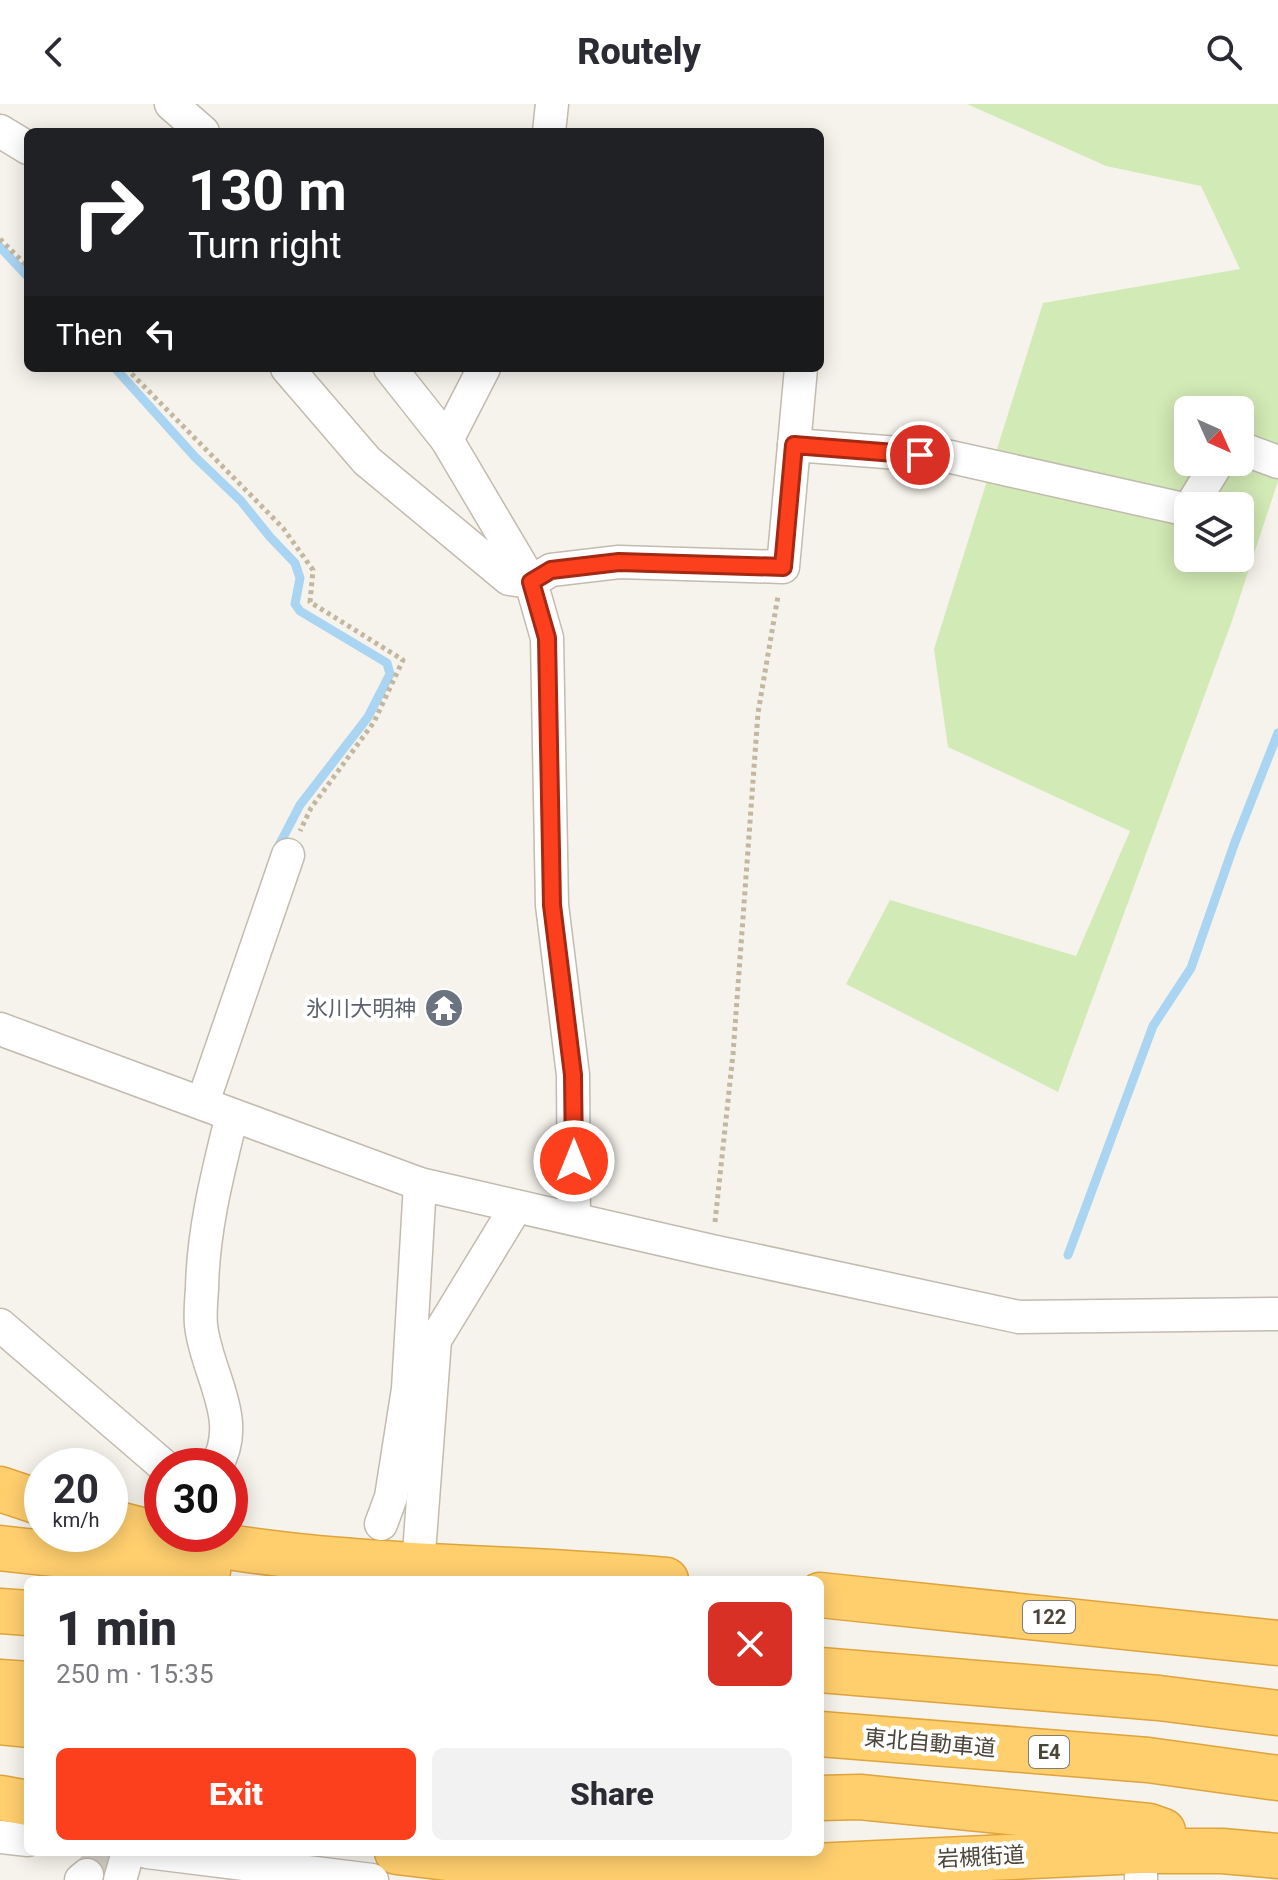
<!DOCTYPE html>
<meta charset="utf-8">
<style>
:root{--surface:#fff;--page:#f2f2f3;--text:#2b2b33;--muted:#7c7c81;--accent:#fc3f1d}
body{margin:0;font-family:Roboto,"Noto Sans JP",sans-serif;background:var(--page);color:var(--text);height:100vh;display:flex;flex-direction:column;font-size:30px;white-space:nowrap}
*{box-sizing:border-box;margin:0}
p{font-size:26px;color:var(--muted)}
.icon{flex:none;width:44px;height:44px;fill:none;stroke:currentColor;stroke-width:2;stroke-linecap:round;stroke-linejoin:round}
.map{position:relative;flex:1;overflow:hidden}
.details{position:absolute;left:24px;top:1472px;width:800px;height:280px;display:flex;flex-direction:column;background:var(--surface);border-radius:12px;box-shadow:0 4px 20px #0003}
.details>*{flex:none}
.hud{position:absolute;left:24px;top:24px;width:800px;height:244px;border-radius:12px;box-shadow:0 4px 20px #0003;background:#202124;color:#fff;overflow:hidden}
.needle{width:52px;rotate:135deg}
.buttons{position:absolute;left:1174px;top:292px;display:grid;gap:16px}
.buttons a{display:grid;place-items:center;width:80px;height:80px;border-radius:12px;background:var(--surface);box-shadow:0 4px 20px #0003;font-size:40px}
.speed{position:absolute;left:24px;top:1344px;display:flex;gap:16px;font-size:40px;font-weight:700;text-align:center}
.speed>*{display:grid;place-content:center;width:104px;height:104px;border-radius:50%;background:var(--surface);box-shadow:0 4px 20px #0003;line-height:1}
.speed small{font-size:20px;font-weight:400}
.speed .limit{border:12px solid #d22;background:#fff;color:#111}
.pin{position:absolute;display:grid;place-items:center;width:68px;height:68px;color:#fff;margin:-34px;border:4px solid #fff;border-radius:50%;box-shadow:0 2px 8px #0007}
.me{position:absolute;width:88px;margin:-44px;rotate:0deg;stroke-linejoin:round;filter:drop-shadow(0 0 6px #0008)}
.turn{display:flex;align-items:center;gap:28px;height:168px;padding:0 32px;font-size:36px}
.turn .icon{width:104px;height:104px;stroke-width:2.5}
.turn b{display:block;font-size:56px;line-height:68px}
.then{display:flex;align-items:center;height:76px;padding:0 32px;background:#0003;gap:16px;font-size:30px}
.round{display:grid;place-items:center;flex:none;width:84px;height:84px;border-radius:12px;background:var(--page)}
.head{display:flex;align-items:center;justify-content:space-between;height:136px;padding:0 32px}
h1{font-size:48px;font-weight:800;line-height:60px}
.primary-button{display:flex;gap:16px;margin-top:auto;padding:16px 32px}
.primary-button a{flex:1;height:92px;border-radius:12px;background:var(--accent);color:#fff;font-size:32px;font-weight:800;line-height:92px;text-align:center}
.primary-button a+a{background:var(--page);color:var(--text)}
header{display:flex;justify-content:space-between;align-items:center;height:104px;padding:0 32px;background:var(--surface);font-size:36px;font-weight:800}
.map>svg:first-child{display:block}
.green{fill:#d2eab5;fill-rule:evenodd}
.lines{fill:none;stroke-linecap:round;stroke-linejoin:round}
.stream{stroke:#a9d4f2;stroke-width:9}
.minor-tunnel{stroke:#d4d0c8;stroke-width:32;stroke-dasharray:32 16;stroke-linecap:butt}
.minor-casing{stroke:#c2bbae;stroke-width:35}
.highway-casing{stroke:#e0a43c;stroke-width:47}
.path{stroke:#c4b79f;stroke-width:5;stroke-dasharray:4 4;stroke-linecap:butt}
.minor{stroke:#fff;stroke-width:32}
.highway{stroke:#ffcf6e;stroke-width:44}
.route-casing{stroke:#a42913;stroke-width:20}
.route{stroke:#fc3f1d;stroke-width:14}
.labels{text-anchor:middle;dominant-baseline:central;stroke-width:8;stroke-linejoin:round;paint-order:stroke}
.shield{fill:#fff;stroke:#817c74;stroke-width:2}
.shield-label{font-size:20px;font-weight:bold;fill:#4b4439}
.worship-label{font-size:22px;fill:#5b616d;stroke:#fff;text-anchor:end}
.street-label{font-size:22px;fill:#4b4439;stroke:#fff}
</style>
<header><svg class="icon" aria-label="back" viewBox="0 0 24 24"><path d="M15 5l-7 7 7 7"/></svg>Routely<svg class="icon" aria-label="search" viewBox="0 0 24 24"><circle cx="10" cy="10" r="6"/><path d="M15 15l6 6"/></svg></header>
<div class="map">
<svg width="1278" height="1776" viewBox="0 0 1278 1776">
<rect width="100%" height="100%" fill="#f6f3ec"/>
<!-- green -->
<path class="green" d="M967 0H1278V377L1232 517 1058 988 846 880 890 796 1076 852 1130 727 948 643 934 545 1043 199 1240 165 1201 82 1106 62ZM1188 306H1240V358H1188ZM1188 402H1240V454H1188Z"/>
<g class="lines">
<!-- stream -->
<g class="stream">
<polyline points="0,143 28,173"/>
<polyline points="115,264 195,353 241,397 270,433 295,459 300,474 295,500 300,507 387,559 390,570 368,613 300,701 276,747"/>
<polyline points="1068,1151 1153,922 1191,864 1235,738 1278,629"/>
</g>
<!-- minor-tunnel -->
<polyline class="minor-tunnel" points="87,1771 106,1748"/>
<defs>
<g id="minor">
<polyline points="171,0 203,28"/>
<polyline points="0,27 28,44"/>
<polyline points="549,28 552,0"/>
<polyline points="287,264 367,357 509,475 531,478 551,466 619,458 783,463 801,264"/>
<polyline points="390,264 447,336 531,478 547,534 552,801 573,971 574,1114"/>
<polyline points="447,336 484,264"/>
<polyline points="794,341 951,353 1188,406"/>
<polyline points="1240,344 1278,358"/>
<polyline points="1191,402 1218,358"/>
<polyline points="0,925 420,1080 712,1147 1019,1213 1278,1210"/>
<polyline points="203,998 288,751"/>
<polyline points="0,1221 164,1362"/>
<path d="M216 1362C244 1316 206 1269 201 1221 200 1210 201 1197 202 1185 203 1125 218 1068 232 1011"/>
<polyline points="381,1420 391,1393 408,1285 420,1080"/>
<polyline points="418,1462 435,1236 516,1103"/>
<polyline points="0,1733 28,1736"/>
<polyline points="1141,1747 1141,1776"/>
<polyline points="147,1748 372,1776"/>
<polyline points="81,1776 87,1771"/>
<polyline points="120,1776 128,1748"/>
</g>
<g id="highway">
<polyline points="0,1385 42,1399"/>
<path d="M110 1418C291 1468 481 1459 666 1476"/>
<polyline points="0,1444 208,1467"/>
<polyline points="820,1491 1278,1539"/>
<polyline points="0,1507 28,1509"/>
<polyline points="820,1566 1159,1594 1278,1609"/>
<polyline points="0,1578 28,1580"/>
<polyline points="0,1618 28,1621"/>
<polyline points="820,1630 1148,1656 1278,1674"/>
<polyline points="0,1694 28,1699"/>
<polyline points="820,1694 860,1693 1149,1722 1163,1727"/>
<polyline points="397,1748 565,1768 770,1764 1141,1747 1222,1747 1278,1752"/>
</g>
</defs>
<!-- minor casing -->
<use href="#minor" class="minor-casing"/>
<!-- highway casing -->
<use href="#highway" class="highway-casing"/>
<!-- path -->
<g class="path">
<polyline points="0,135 28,163"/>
<polyline points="126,264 283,424 313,466 310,498 403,556 374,618 311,704 300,727"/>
<polyline points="715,1118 733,950 758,609 778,492"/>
</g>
<!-- minor -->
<use href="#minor" class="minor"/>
<!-- highway -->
<use href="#highway" class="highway"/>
</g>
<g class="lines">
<defs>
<polyline id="route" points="574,1057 573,971 552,801 547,534 531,478 551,466 619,458 783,463 794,341 920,351"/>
</defs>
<!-- route casing -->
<use href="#route" class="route-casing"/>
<!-- route -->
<use href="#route" class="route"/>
</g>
<!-- icons -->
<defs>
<symbol id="temple-disc" viewBox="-11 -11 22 22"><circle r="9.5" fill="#6b7280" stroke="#fff"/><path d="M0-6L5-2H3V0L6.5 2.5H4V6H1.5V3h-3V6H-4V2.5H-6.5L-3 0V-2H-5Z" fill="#fff"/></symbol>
</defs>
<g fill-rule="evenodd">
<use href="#temple-disc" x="422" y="882" width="44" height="44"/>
</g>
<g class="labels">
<!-- shield labels -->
<g class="shield">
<rect x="1023" y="1497" width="52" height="32" rx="6"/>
<rect x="1029" y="1632" width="40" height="32" rx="6"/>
</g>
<g class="shield-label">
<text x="1049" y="1513">122</text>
<text x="1049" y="1648">E4</text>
</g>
<!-- worship labels -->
<g class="worship-label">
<text x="416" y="904">氷川大明神</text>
</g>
<!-- street labels -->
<g class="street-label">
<text transform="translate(930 1639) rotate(5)">東北自動車道</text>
<text transform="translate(981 1753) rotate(-3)">岩槻街道</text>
</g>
</g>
</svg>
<div class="buttons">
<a><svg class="needle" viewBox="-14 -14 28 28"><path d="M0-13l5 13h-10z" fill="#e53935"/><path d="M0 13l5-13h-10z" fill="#7c7c81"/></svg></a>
<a><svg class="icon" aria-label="layers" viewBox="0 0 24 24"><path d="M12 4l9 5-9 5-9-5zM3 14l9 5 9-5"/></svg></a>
</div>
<div class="speed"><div>20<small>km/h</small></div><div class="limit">30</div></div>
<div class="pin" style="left:920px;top:351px;background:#d93025"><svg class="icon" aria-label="arrive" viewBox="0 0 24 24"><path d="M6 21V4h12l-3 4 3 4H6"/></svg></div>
<svg class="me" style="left:574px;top:1057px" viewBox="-20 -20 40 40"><circle r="17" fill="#fc3f1d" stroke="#fff" stroke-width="3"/><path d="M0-11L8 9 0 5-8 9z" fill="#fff"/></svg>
<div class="hud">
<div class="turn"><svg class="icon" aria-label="right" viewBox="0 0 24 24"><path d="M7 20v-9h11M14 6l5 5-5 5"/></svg><div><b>130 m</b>Turn right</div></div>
<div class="then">Then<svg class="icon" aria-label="left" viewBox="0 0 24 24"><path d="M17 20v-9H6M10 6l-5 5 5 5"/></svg></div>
</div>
<section class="details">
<div class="head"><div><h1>1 min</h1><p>250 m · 15:35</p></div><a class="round" style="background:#d93025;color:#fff"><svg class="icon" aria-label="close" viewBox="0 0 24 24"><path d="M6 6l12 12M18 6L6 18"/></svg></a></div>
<div class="primary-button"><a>Exit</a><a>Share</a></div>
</section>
</div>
